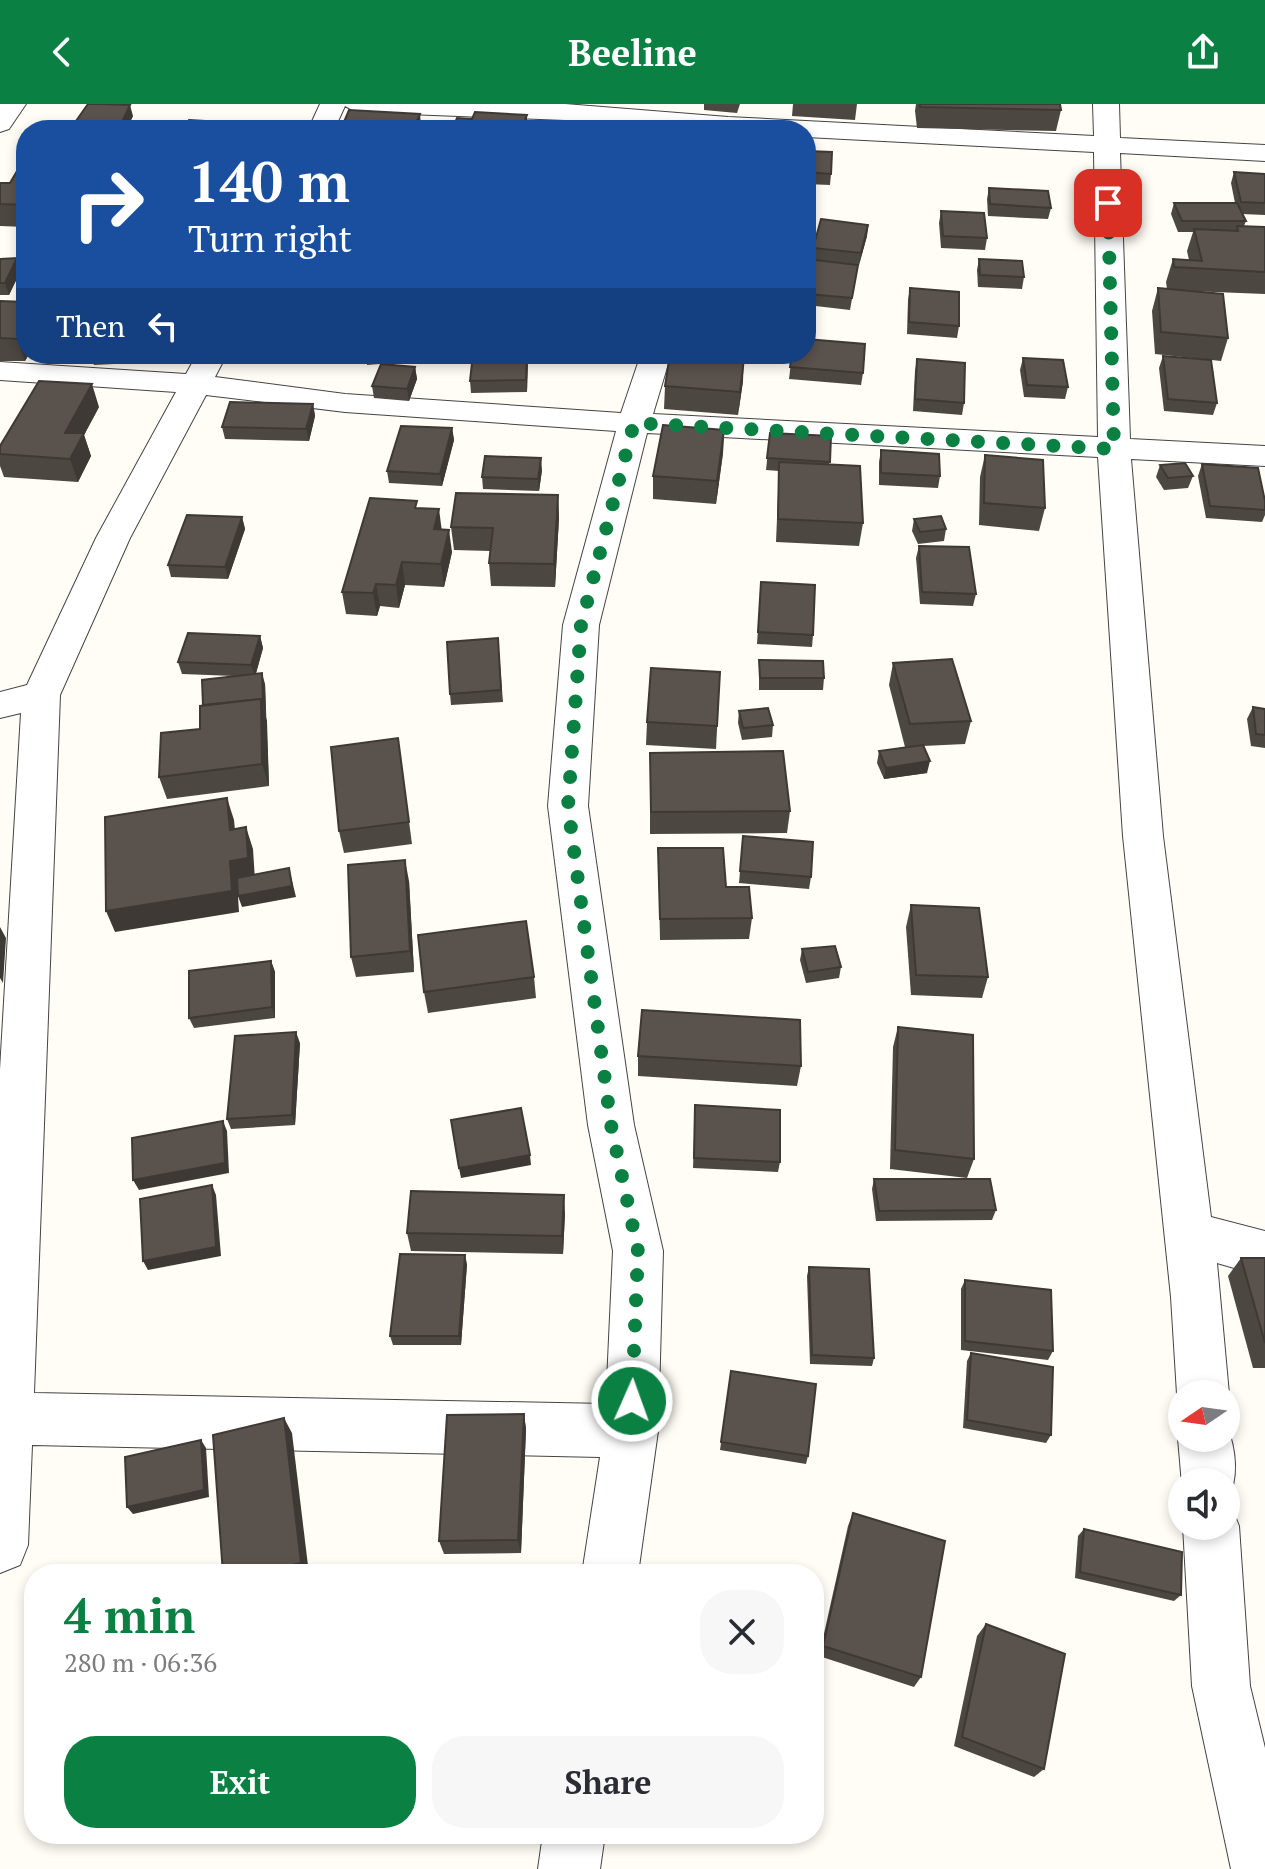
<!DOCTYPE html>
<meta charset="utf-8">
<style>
:root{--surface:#fff;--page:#f7f7f7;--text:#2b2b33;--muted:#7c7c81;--accent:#0b8043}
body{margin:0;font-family:"PT Serif",serif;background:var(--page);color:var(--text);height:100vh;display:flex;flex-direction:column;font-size:30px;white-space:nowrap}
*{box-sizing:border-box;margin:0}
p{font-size:26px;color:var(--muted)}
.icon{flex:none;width:44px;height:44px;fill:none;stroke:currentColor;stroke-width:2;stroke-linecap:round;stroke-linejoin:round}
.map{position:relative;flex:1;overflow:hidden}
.sheet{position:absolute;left:24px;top:1460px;width:800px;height:280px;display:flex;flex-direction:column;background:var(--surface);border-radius:32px;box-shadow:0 4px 12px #0003}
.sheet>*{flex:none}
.hud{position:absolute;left:16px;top:16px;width:800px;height:244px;border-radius:32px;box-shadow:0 4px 12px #0003;background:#1a4fa0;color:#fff;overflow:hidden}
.needle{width:52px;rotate:257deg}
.controls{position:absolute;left:1168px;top:1276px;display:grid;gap:16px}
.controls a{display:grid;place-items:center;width:72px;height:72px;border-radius:50%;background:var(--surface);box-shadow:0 4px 12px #0003;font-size:40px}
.pin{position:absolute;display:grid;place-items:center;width:68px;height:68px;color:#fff;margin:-34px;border-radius:16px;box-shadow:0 4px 12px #0006}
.me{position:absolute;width:88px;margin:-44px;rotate:2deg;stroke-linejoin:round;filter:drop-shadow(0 0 6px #0008)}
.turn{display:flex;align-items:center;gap:28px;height:168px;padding:0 40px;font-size:36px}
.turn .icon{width:104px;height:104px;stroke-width:2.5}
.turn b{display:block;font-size:56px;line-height:68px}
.then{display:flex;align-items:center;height:76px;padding:0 40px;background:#0003;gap:16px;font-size:30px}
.round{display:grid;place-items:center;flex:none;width:84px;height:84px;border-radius:32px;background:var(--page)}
.headline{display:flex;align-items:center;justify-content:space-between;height:136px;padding:0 40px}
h1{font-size:48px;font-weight:700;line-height:60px;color:var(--accent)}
.primary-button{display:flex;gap:16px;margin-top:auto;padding:16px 40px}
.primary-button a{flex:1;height:92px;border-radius:32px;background:var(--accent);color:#fff;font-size:32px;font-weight:700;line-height:92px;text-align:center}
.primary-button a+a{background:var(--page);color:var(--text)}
header{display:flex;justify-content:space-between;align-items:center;height:104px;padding:0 40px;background:var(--accent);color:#fff;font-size:36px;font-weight:700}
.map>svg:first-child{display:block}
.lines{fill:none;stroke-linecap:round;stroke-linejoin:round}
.minor-casing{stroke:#444;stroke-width:2}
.minor{fill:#fff;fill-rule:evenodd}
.wall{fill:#4d4742}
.shaded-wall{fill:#3f3936}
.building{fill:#5a524d;stroke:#3f3936;stroke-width:2}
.route{stroke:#0b8043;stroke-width:14;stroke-dasharray:0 25.2}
</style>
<header><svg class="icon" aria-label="back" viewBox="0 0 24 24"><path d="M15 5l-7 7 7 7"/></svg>Beeline<svg class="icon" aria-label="share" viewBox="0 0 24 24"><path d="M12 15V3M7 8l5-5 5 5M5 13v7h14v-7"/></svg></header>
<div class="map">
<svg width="1265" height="1765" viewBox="0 0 1265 1765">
<rect width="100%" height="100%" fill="#fffdf5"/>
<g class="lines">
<defs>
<g id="minor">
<polygon points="26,0 9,25 0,28 0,0"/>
<path d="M320 0H565L728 13 1094 32 1093 0H1119L1120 34 1265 41V57L1120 49 1130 335 1265 342V362L1131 355 1163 732 1211 1113 1265 1127V1173L1217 1159 1229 1290 1226 1298V1290H1182V1303L1177 1290 1171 1193 1123 732 1098 353 647 329 599 521 588 702 634 1021 663 1147 658 1327 638 1470H582L600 1353 32 1341 28 1441 20 1461 0 1469V966L21 609 0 614V588L27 581 96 434 176 288 0 276V258L186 270 197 250H227L215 273 345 290 621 309 641 250H671L653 310 1098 333 1094 48 806 33V26H695L565 16 356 8 345 2 334 26H308ZM206 291 345 308 616 327 563 521 548 702 588 1021 613 1147 606 1300 34 1289 60 591 130 434Z"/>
<path d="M1226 1320C1236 1344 1240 1376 1226 1398V1378H1182V1381L1178 1334 1182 1325V1334H1226Z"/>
<polygon points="1226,1400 1231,1402 1239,1422 1250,1582 1265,1644 1265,1765 1231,1765 1192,1582 1183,1422 1226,1422"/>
<polygon points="543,1730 605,1730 600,1765 538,1765"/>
</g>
</defs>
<!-- minor casing -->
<use href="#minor" class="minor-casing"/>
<!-- minor -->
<use href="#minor" class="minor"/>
</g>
<!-- wall -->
<g class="wall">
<polygon points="704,0 740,0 737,9 704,6"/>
<polygon points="793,0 857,0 855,16 792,12"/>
<polygon points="916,0 1060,0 1061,6 1056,27 917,24 915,7"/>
<polygon points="133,12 126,26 78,26 76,17"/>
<polygon points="806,47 831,70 830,81 806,80"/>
<polygon points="26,62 26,123 0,122 0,79 10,79"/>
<polygon points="1234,68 1265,70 1265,111 1242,110 1246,117 1244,122 1265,123 1265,190 1189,187 1228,234 1221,257 1155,250 1152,207 1158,184 1167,185 1166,178 1173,155 1189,156 1187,147 1193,128 1178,128 1171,110 1174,99 1235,99 1231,79"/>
<polygon points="989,84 1051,104 1048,115 988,112 987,95"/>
<polygon points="941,107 987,134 985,146 941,144 939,119"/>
<polygon points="868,121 867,132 859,161 858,161 850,206 807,201 808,190 832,158 812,156 813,144"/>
<polygon points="17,154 21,166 9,191 0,191 0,155"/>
<polygon points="979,155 1024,173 1022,185 978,183 977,166"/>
<polygon points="910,184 959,222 957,234 907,230 908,196"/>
<polygon points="0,197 26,250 29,250 25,257 0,257"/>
<polygon points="90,250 117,250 114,260 94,261"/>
<polygon points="366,250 390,250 392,259 367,261"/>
<polygon points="528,250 527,288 471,289 470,277"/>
<polygon points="792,250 863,269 861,281 789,275"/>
<polygon points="1163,252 1217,299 1213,311 1164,307 1159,264"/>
<polygon points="1023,254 1068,283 1065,295 1024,293 1020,266"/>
<polygon points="917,255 964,299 962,311 913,307 915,267"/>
<polygon points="415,263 417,275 409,297 374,294 372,282"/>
<polygon points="743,277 738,311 664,305 665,282"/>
<polygon points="313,300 315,312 309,337 225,335 222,323"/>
<polygon points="99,303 84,331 91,352 78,378 4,373 0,362 0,342"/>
<polygon points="452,324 454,336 442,382 389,379 387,367"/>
<polygon points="724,326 723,349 716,400 653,395 653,372"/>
<polygon points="770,329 831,332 829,361 863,419 859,442 776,438 779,367 766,366"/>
<polygon points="881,346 940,372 938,384 879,381 879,358"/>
<polygon points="985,351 1045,404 1039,427 979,421 980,373"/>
<polygon points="1202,360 1265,397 1265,411 1262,418 1206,414 1198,372"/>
<polygon points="1160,361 1193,372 1188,384 1164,386 1156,373"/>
<polygon points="542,366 539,387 483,385 482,373"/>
<polygon points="558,391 559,414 555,483 491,482 489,459 490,447 454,446 451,423"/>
<polygon points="418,404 441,425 452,448 444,483 405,481 399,504 380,502 377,512 346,510 342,488"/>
<polygon points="242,413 245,425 228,475 171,473 168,461"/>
<polygon points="914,415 946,425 944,437 918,440 912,427"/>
<polygon points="919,442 976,490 973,502 920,500 916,454"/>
<polygon points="761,478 813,531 812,543 757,540"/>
<polygon points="260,532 263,544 256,569 265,580 269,682 167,695 159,673 200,625 234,572 182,570 178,558"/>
<polygon points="498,534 503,598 451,601 450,590"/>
<polygon points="759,556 824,574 823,586 759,586"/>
<polygon points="893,559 971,617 965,640 923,642 927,669 884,675 877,659 879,647 918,642 905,643 889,581"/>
<polygon points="720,568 716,645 646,641 647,618"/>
<polygon points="1253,603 1265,605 1265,644 1251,642 1247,615"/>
<polygon points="739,607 773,621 772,633 742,636 738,619"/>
<polygon points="398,634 412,740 344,749 339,727"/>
<polygon points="650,649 790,707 787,729 650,730"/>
<polygon points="743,732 811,773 809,785 739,779"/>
<polygon points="658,744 726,783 752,814 749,835 660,836"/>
<polygon points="409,777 414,868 356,873 351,853"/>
<polygon points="911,801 988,873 982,894 911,891 906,823"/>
<polygon points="802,845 841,863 839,874 806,879 800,856"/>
<polygon points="271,857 275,868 275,914 194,924 189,914"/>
<polygon points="534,873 536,894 428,909 424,888"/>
<polygon points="898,923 974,1055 967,1074 890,1065 893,943"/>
<polygon points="300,939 295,1021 231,1025 227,1015"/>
<polygon points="638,952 801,962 797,982 638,972"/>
<polygon points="695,1001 780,1058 778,1068 693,1064"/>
<polygon points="874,1075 996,1106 992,1116 876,1117 872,1085"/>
<polygon points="565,1109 563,1150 411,1147 407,1129"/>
<polygon points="1241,1154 1265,1154 1265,1264 1253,1264 1228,1172"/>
<polygon points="467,1160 461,1241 393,1241 390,1232"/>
<polygon points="809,1163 874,1254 872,1262 810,1260 807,1172"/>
<polygon points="965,1176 1053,1247 1048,1256 961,1246 961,1185"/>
<polygon points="971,1249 1051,1331 1046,1339 963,1324 967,1257"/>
<polygon points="731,1267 808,1352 806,1360 720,1346"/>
<polygon points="524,1310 526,1325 521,1449 444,1450 439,1437"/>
<polygon points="853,1409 921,1573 914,1583 819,1552 848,1422"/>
<polygon points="1084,1425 1181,1491 1174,1497 1075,1474 1078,1432"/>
<polygon points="986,1520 1044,1665 1034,1673 954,1642 977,1532"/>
</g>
<!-- shaded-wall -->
<g class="shaded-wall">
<polygon points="130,1 133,12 126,26 124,26 122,18"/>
<polygon points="420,10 421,21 419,26 413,26"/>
<polygon points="527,11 527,26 521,26"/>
<polygon points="220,18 222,26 215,26"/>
<polygon points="868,121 867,132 859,161 861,149"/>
<polygon points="17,154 21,166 9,191 5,179"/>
<polygon points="26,218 26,250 29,250 25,257 17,235"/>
<polygon points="111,250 117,250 114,260"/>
<polygon points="527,250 528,250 527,288 526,276"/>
<polygon points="744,254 743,277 738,311 740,288"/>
<polygon points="415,263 417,275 409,297 407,285"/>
<polygon points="92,280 99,303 84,331 91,352 78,378 70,355 65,329"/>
<polygon points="313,300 315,312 309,337 306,325"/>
<polygon points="452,324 454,336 442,382 440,370"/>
<polygon points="724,326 723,349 716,400 717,377"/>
<polygon points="541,354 542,366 539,387 538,375"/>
<polygon points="558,391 559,414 555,483 554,460"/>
<polygon points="439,405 442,428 434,425"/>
<polygon points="242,413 245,425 228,475 225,463"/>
<polygon points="449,426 452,448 444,483 441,460"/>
<polygon points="402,458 405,481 399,504 396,481"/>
<polygon points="376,480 380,502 377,512 373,489"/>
<polygon points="260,532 263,544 255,573 251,561"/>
<polygon points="262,569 265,580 266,612 263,600"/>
<polygon points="261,595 267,617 269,682 262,660"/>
<polygon points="930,657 927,669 884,675 886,664"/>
<polygon points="227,694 234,716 237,748 230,726"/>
<polygon points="246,723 253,745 255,776 289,764 296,793 242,803 238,792 239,808 115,828 106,807 230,757"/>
<polygon points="405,756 409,777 414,868 410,847"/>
<polygon points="0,823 6,834 3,879 0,874"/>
<polygon points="271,857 275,868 275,914 272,903"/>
<polygon points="296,928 300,939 295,1021 292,1011"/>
<polygon points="223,1017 227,1027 229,1069 139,1086 133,1076"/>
<polygon points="530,1051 531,1061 461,1074 459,1064"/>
<polygon points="212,1081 216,1091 221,1152 148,1166 143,1157"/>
<polygon points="564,1091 565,1109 563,1150 562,1132"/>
<polygon points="465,1151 467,1160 461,1241 459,1232"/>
<polygon points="524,1310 526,1325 521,1449 518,1436"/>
<polygon points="284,1314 292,1329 309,1470 255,1470"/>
<polygon points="201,1336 206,1344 209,1393 133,1410 127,1403"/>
</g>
<!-- building -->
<g class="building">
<polygon points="88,0 99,0 130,1 122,18 76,17"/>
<polygon points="920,0 1060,0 1061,6 920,3"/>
<polygon points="349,6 420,10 413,26 341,25"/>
<polygon points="475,8 527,11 521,26 452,26 457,14 472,15"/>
<polygon points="189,16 220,18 215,26 183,26"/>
<polygon points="806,47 832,48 831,70 806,68"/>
<polygon points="20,62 26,62 26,101 0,100 0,79 10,79"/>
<polygon points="1234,68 1265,70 1265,99 1241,98"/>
<polygon points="989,84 1048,87 1051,104 990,100"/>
<polygon points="1174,99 1237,99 1246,117 1182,117"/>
<polygon points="941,107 984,109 987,134 943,132"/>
<polygon points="821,115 868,121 861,149 813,144"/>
<polygon points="1237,122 1265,123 1265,168 1174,163 1173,155 1202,157 1194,125 1238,127"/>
<polygon points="17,154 5,179 0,179 0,155"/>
<polygon points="979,155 1022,157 1024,173 980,171"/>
<polygon points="815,156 858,161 852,194 808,190"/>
<polygon points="910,184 959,188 959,222 909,218"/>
<polygon points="1158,184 1223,190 1228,234 1161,228"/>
<polygon points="0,197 26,198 26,218 17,235 0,234"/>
<polygon points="806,235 865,240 863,269 790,263 792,250 806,250"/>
<polygon points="473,250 527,250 526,276 470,277"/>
<polygon points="670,250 744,254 740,288 665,282"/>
<polygon points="1163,252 1211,256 1217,299 1168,295"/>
<polygon points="1023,254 1063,256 1068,283 1027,281"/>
<polygon points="917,255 965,259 964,299 915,295"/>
<polygon points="381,260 415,263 407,285 372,282"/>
<polygon points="39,277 92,280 65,329 84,329 70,355 0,350 0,342"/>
<polygon points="230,298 313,300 306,325 222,323"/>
<polygon points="663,321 724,326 717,377 653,372"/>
<polygon points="401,322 452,324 440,370 387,367"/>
<polygon points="770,329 831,332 830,358 767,354"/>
<polygon points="881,346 939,350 940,372 881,369"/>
<polygon points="985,351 1043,356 1045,404 984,399"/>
<polygon points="485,352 541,354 538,375 482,373"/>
<polygon points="779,358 860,362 863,419 778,415"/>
<polygon points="1185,359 1193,372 1168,374 1160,361"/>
<polygon points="1202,360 1258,364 1265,397 1265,406 1210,402"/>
<polygon points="456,389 558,391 554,460 489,459 493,424 451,423"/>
<polygon points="370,394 417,397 415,404 439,405 434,425 449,426 441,460 402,458 396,481 376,480 373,489 342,488"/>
<polygon points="187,411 242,413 225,463 168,461"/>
<polygon points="941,412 946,425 920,428 914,415"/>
<polygon points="919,442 969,443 976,490 922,488"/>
<polygon points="761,478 815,481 813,531 758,528"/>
<polygon points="188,529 260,532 251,561 178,558"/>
<polygon points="498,534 501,586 450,590 447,538"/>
<polygon points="952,555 971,617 910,620 893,559"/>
<polygon points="759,556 823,557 824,574 760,574"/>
<polygon points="651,564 720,568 717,622 647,618"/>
<polygon points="262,569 263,600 261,595 203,601 202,576"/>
<polygon points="261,595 262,660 159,673 161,629 200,625 200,602"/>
<polygon points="1253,603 1265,605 1265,631 1256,630"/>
<polygon points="768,604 773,621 743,624 739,607"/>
<polygon points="398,634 409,718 339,727 331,643"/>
<polygon points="923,641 930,657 886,664 879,647"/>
<polygon points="783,647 790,707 651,708 650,649"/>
<polygon points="227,694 230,726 246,723 248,754 230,757 232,787 106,807 105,713"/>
<polygon points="743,732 813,738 811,773 740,767"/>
<polygon points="658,744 723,744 726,783 749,783 752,814 660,815"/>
<polygon points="405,756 410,847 351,853 348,761"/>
<polygon points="289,764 292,782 238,792 237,774"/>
<polygon points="911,801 979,804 988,873 916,871"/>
<polygon points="526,817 534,873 424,888 418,831"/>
<polygon points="835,842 841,863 808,868 802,845"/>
<polygon points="271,857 272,903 189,914 189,867"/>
<polygon points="642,906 800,916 801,962 638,952"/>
<polygon points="898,923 973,931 974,1055 895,1046"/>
<polygon points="296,928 292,1011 227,1015 235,932"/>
<polygon points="695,1001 780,1006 780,1058 694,1054"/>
<polygon points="521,1004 530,1051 459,1064 451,1016"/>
<polygon points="223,1017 225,1059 133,1076 132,1034"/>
<polygon points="874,1075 990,1075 996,1106 879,1107"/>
<polygon points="212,1081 216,1143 143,1157 140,1095"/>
<polygon points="411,1087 564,1091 562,1132 407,1129"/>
<polygon points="400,1150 465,1151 459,1232 390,1232"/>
<polygon points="1241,1154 1265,1154 1265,1239"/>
<polygon points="809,1163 869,1165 874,1254 812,1251"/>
<polygon points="965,1176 1051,1186 1053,1247 965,1237"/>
<polygon points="971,1249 1053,1263 1051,1331 967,1316"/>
<polygon points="731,1267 816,1280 808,1352 721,1338"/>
<polygon points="524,1310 518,1436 439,1437 447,1311"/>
<polygon points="284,1314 301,1459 255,1470 223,1470 213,1331"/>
<polygon points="201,1336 204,1386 127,1403 125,1353"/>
<polygon points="853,1409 945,1437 921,1573 823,1542"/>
<polygon points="1084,1425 1182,1448 1181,1491 1080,1468"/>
<polygon points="986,1520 1065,1550 1044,1665 962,1633"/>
</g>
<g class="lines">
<!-- route -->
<polyline class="route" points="632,1297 638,1147 611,1021 568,702 581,521 634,319 1114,345 1108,99"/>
</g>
</svg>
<div class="controls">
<a><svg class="needle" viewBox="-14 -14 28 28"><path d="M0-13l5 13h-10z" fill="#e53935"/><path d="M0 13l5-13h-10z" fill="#7c7c81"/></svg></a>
<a><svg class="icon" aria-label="sound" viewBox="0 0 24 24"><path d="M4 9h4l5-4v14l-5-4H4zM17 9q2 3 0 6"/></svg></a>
</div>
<div class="pin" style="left:1108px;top:99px;background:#d93025"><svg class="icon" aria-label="arrive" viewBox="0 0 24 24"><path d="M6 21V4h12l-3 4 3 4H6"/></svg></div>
<svg class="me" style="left:632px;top:1297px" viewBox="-20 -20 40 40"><circle r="17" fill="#0b8043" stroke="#fff" stroke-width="3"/><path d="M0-11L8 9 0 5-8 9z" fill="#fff"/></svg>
<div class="hud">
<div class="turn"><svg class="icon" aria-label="right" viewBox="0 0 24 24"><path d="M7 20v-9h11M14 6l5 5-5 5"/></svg><div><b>140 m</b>Turn right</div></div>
<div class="then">Then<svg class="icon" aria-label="left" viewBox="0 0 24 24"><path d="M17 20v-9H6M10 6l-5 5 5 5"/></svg></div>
</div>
<section class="sheet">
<div class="headline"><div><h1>4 min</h1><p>280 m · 06:36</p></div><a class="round"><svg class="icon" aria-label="close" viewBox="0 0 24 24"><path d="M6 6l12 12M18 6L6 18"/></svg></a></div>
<div class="primary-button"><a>Exit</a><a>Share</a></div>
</section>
</div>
